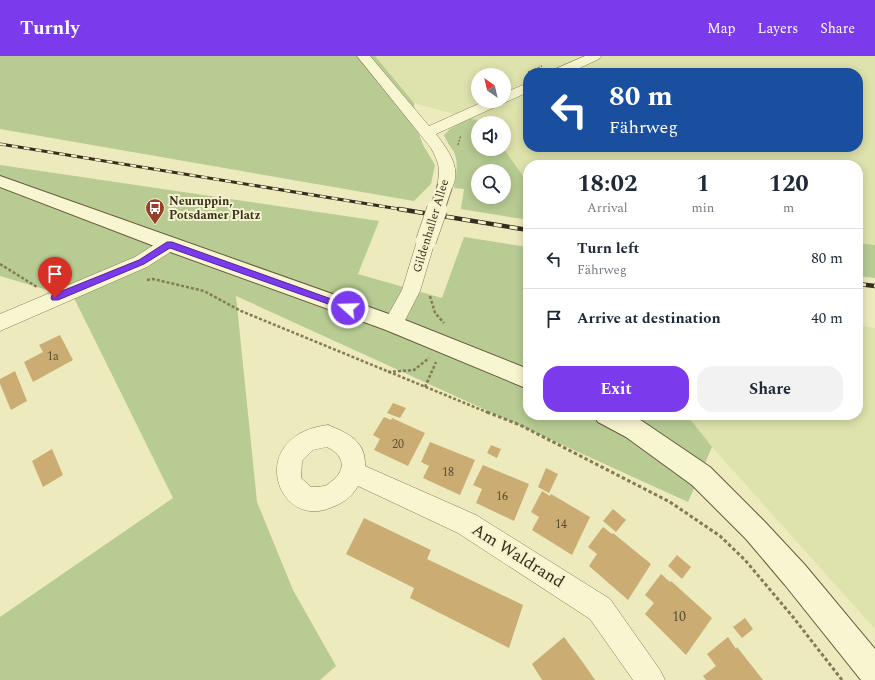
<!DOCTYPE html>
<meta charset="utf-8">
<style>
:root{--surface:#fff;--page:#f2f2f3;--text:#1f2937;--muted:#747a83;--line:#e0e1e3;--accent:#7c3aed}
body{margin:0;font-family:Spectral,serif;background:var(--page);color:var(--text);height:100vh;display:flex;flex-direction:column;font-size:15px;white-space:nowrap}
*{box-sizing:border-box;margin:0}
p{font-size:13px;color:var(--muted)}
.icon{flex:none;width:22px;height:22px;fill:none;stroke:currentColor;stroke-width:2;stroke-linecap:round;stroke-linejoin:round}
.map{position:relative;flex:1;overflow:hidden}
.sheet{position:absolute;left:523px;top:104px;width:340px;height:260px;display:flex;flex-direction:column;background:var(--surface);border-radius:16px;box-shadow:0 2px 10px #0003}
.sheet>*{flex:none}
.banner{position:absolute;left:523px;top:12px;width:340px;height:84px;border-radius:16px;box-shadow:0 2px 10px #0003;background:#1a4fa0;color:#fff;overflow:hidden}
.needle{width:26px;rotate:326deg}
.buttons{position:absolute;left:471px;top:12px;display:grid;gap:8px}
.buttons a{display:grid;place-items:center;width:40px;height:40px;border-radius:50%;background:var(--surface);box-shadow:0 2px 10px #0003;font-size:20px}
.pin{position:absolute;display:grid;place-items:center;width:34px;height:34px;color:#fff;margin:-41px -17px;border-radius:50% 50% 50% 0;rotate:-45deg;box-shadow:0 0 4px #0007}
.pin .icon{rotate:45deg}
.me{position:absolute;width:44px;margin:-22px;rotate:290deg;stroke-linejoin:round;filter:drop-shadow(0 0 3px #0008)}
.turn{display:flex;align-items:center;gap:14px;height:84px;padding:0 20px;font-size:18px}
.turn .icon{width:52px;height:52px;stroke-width:2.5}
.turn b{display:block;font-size:28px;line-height:34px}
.eta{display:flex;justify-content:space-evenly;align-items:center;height:68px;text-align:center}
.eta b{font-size:24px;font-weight:700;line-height:28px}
.cta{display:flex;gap:8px;margin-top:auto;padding:8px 20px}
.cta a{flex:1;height:46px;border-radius:16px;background:var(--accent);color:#fff;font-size:16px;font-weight:700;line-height:46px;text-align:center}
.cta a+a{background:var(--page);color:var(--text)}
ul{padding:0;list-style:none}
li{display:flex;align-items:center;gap:12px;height:60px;padding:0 20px;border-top:1px solid var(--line)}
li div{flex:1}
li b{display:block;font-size:15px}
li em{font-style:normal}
header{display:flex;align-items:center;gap:24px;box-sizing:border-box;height:56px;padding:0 20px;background:var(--accent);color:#fff}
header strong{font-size:19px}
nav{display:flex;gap:22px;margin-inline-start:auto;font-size:14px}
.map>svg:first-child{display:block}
.farmland{fill:#dee2ac;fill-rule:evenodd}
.green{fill:#b7cb93;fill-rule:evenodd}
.building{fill:#cbad74}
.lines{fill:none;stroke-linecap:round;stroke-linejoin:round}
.minor-casing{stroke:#857a57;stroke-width:1}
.secondary-casing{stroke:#675b3b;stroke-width:2}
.path-far2{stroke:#857a57;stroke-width:1.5;stroke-dasharray:2 1.5;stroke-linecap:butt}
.path-far1{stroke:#857a57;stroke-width:2.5;stroke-dasharray:3 2;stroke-linecap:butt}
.path{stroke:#857a57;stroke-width:3;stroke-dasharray:3.5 2.5;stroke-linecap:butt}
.minor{fill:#f8f6d1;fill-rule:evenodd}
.secondary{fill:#f8f6d1;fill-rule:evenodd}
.rail-far1-casing{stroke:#352e1c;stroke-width:3}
.rail-casing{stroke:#352e1c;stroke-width:4.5}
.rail-far1{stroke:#f5f2ce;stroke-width:2;stroke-dasharray:6;stroke-linecap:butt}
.rail{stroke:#f5f2ce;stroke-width:3;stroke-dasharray:8;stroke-linecap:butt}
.minor-bridge-far1-casing{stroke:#857a57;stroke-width:16;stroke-linecap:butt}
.minor-bridge-casing{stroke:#857a57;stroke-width:21;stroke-linecap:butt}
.minor-bridge-far1{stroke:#f8f6d1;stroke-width:14}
.minor-bridge{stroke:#f8f6d1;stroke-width:20}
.route{fill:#7c3aed;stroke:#51269a}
.labels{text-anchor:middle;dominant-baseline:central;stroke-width:4;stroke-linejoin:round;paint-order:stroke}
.far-poi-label{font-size:12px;font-weight:bold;fill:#352e1c;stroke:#f5f2ce;text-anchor:start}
.far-street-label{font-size:12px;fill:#352e1c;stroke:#f5f2ce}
.number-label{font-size:12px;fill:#5a4e32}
.near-number-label{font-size:14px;fill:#5a4e32}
.near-street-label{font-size:17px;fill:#352e1c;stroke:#f5f2ce}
</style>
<header>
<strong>Turnly</strong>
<nav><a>Map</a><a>Layers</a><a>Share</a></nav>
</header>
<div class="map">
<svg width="875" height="624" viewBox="0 0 875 624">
<rect width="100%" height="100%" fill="#edeabe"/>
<!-- farmland -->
<g class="farmland">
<path d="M375 0H875V189L858 187V109H528V127L504 93V67H486L414 47ZM528 17H858V91H528ZM478 19H504V45H478Z"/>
<polygon points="858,269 875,272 875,573 712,391 687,359 858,359"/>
</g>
<!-- green -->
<g class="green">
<polygon points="0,0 375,0 414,47 416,70 423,89 435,109 431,128 414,145 0,73"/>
<path d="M469 62 486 67H478V93H504L528 127V164L461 153 464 133 454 132C456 120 459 107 454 96 450 90 447 86 444 79L450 73ZM478 115H504V141H478Z"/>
<polygon points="0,109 379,165 358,218 442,242 464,181 528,191 528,359 687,359 712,391 688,446 236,240 257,446 293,534 336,610 320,624 0,624 0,561 173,442 74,242 0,220"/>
<polygon points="858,187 875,189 875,222 858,220"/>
</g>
<!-- building -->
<g class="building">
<polygon points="60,279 73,304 33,326 24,306 43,296 39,289"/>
<polygon points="15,315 27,345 11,354 0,328 0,323"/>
<polygon points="393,347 406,352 400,362 387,357"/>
<polygon points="384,361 391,364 392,362 425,377 408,410 374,394 380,383 373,379"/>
<polygon points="430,386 475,404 460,439 423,422 429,410 421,406"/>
<polygon points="491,389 501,393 497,402 487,397"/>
<polygon points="52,393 63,419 43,431 32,405"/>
<polygon points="483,409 529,428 514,465 476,447 482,433 473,429"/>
<polygon points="546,412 558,418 549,437 538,431"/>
<polygon points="542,435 550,440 551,438 590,461 572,499 532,474 539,461 531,456"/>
<polygon points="613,453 626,464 616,476 603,465"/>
<polygon points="364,462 431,494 427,503 523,549 509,592 410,542 414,532 346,498"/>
<polygon points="603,471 612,478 613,477 651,508 628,544 589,510 597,498 588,491"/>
<polygon points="677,499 691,511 682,523 668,510"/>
<polygon points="661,518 670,526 671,525 712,562 686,599 645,558 654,547 645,539"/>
<polygon points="745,562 753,573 742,582 733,571"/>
<polygon points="564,581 584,608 595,624 542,624 532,608"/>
<polygon points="728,581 736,593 737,591 763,624 706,624 703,620 716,610 707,598"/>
</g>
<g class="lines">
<defs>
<g id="minor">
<path d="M357 0H370L429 70 485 45H504V37L528 27V36L436 78C448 94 463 113 451 134L445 135 439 134 437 130C441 113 439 107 431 92Z"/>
<polygon points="585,0 601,0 599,3 569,17 551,17 553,14"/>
<polygon points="426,179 432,181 435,185 420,235 400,274 393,276 386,274 383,268 402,234 417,185 420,181"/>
<polygon points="169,182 175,183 178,188 175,193 147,211 0,275 0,258 135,201 163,183"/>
<path d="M328 369C348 377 366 385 365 410L476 459 610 543 660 614 665 624H633L590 563 458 477 358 430C351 442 343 447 330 452 276 474 245 379 328 369ZM327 391C344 399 347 413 332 425 329 427 327 430 324 430 320 431 315 431 311 431L301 422 302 405 313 394Z"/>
</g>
<g id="secondary">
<polygon points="0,120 400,262 528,313 528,333 386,274 162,193 0,131"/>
<polygon points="594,359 630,359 642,365 710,411 764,465 805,509 875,593 875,624 861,624 785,529 746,483 692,429 626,381 598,366"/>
</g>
</defs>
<!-- minor casing -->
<use href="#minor" class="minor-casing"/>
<!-- secondary casing -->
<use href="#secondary" class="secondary-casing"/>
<!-- path-far2 -->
<g class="path-far2">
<polyline points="528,16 542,10"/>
<polyline points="458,89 461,79"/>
</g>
<!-- path-far1 -->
<g class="path-far1">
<polyline points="0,208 37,231"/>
<polyline points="147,224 153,223 204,235 241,255 489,357"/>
<polyline points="430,240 435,257 444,267"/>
<polyline points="388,316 414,314 429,302"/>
<polyline points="425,331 436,306"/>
</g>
<!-- path -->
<polyline class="path" points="487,356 520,369 670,446 720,480 745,504 793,561 842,624"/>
<!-- minor -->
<use href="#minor" class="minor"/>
<!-- secondary -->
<use href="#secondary" class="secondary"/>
<defs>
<polyline id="rail-far1" points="0,88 405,154"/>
<g id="rail">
<polyline points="399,153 528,174"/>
<polyline points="858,228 875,230"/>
</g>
</defs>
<!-- rail-far1 casing -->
<use href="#rail-far1" class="rail-far1-casing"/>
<!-- rail casing -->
<use href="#rail" class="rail-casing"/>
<!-- rail-far1 -->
<use href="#rail-far1" class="rail-far1"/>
<!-- rail -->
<use href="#rail" class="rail"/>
<defs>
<polyline id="minor-bridge-far1" points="437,154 445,130"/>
<polyline id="minor-bridge" points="426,185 437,153"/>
</defs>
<!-- minor-bridge-far1 casing -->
<use href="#minor-bridge-far1" class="minor-bridge-far1-casing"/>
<!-- minor-bridge casing -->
<use href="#minor-bridge" class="minor-bridge-casing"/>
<!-- minor-bridge-far1 -->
<use href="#minor-bridge-far1" class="minor-bridge-far1"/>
<!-- minor-bridge -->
<use href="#minor-bridge" class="minor-bridge"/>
</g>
<!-- route -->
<polygon class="route" points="167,186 172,186 351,250 352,252 348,255 345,254 170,192 144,208 58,244 52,244 51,242 52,239 139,204"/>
<!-- icons -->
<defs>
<symbol id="bus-pin" viewBox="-11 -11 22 30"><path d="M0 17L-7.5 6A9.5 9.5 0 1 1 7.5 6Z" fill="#934128" stroke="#f5f2ce"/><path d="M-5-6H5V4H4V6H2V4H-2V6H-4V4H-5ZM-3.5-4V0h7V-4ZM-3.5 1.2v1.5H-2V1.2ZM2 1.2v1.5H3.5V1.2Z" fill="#fff"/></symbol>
</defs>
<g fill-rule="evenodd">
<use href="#bus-pin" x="144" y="141" width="22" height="30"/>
</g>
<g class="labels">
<!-- far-poi labels -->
<g class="far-poi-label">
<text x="169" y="145">Neuruppin,<tspan x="169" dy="14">Potsdamer Platz</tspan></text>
</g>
<!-- far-street labels -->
<g class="far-street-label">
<text transform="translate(431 170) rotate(-73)">Gildenhaller Allee</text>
</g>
<!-- number labels -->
<g class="number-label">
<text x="53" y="300">1a</text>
<text x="398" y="388">20</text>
<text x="448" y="416">18</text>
<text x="502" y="440">16</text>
<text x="561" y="468">14</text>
</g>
<!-- near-number labels -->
<g class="near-number-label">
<text x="679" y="560">10</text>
</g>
<!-- near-street labels -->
<g class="near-street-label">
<text transform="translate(518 500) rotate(32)">Am Waldrand</text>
</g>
</g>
</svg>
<div class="buttons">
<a><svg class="needle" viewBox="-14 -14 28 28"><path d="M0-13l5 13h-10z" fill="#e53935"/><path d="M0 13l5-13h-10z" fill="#747a83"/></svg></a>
<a><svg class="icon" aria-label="sound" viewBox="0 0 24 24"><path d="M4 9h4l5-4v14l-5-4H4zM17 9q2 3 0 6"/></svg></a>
<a><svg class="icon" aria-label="search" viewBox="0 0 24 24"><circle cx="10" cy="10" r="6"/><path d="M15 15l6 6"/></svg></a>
</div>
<div class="pin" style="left:55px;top:242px;background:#d93025"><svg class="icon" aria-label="arrive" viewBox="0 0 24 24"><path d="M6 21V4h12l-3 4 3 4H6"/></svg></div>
<svg class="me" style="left:348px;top:252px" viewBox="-20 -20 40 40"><circle r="17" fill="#7c3aed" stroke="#fff" stroke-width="3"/><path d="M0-11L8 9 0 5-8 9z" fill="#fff"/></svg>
<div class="banner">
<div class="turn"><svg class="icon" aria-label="left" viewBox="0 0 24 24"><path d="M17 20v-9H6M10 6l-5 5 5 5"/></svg><div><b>80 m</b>Fährweg</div></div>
</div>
<section class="sheet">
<div class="eta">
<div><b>18:02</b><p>Arrival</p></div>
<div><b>1</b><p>min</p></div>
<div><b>120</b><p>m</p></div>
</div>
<ul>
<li><svg class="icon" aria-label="left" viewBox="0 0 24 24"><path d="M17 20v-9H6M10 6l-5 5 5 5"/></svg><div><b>Turn left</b><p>Fährweg</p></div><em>80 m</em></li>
<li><svg class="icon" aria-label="arrive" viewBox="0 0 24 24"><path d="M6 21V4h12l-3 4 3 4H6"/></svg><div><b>Arrive at destination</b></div><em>40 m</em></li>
</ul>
<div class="cta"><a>Exit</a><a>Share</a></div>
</section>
</div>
